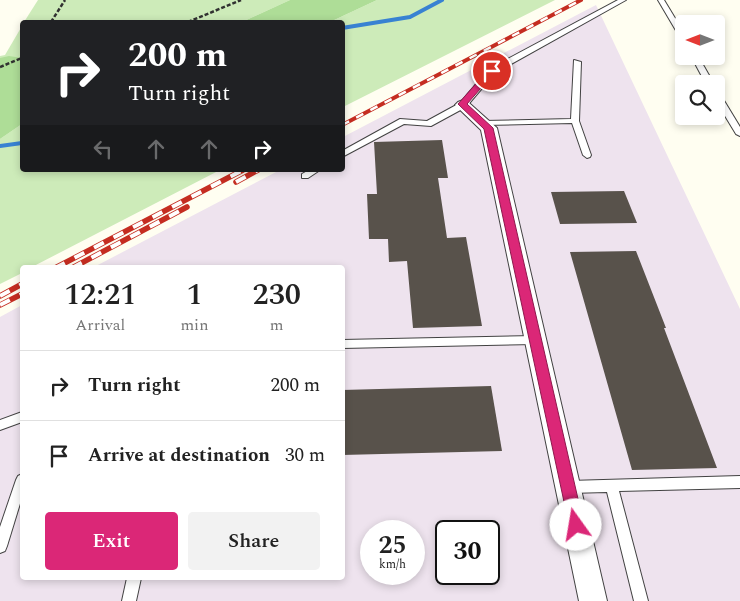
<!DOCTYPE html>
<style>
:root{--surface:#fff;--page:#f2f2f2;--text:#222;--muted:#767676;--line:#e0e0e0;--accent:#db2777}
body{margin:0;font-family:Spectral,serif;background:var(--page);color:var(--text);height:100vh;display:flex;flex-direction:column;font-size:19px;white-space:nowrap}
*{box-sizing:border-box;margin:0}
p{font-size:16px;color:var(--muted)}
.icon{flex:none;width:28px;height:28px;fill:none;stroke:currentColor;stroke-width:2;stroke-linecap:round;stroke-linejoin:round}
.map{position:relative;flex:1;overflow:hidden}
.sheet{position:absolute;left:20px;top:265px;width:325px;height:315px;display:flex;flex-direction:column;background:var(--surface);border-radius:5px;box-shadow:0 2px 8px #0003}
.sheet>*{flex:none}
.top-card{position:absolute;left:20px;top:20px;width:325px;height:152px;border-radius:5px;box-shadow:0 2px 8px #0003;background:#202124;color:#fff;overflow:hidden}
.needle{width:32px;rotate:270deg}
.buttons{position:absolute;left:675px;top:15px;display:grid;gap:10px}
.buttons a{display:grid;place-items:center;width:50px;height:50px;border-radius:5px;background:var(--surface);box-shadow:0 2px 8px #0003;font-size:25px}
.speed{position:absolute;left:360px;top:520px;display:flex;gap:10px;font-size:25px;font-weight:700;text-align:center}
.speed>*{display:grid;place-content:center;width:65px;height:65px;border-radius:50%;background:var(--surface);box-shadow:0 2px 8px #0003;line-height:1}
.speed small{font-size:12px;font-weight:400}
.speed .limit{border:2px solid #111;border-radius:8px;background:#fff;color:#111}
.pin{position:absolute;display:grid;place-items:center;width:42px;height:42px;color:#fff;margin:-21px;border:2px solid #fff;border-radius:50%;box-shadow:0 1px 5px #0007}
.me{position:absolute;width:55px;margin:-28px;rotate:347deg;stroke-linejoin:round;filter:drop-shadow(0 0 4px #0008)}
.turn{display:flex;align-items:center;gap:18px;height:105px;padding:0 25px;font-size:22px}
.turn .icon{width:65px;height:65px;stroke-width:2.5}
.turn b{display:block;font-size:35px;line-height:42px}
.lanes{display:flex;align-items:center;height:48px;padding:0 25px;background:#0003;justify-content:center;gap:25px;direction:ltr}
.lanes .off{opacity:.35}
.eta{display:flex;justify-content:space-evenly;align-items:center;height:85px;text-align:center}
.eta b{font-size:30px;font-weight:600;line-height:35px}
.action{display:flex;gap:10px;margin-top:auto;padding:10px 25px}
.action a{flex:1;height:58px;border-radius:5px;background:var(--accent);color:#fff;font-size:20px;font-weight:600;line-height:58px;text-align:center}
.action a+a{background:var(--page);color:var(--text)}
ul{padding:0;list-style:none}
li{display:flex;align-items:center;gap:15px;height:70px;padding:0 25px;border-top:1px solid var(--line)}
li div{flex:1}
li b{display:block;font-size:19px}
li em{font-style:normal}
.map>svg:first-child{display:block}
.industrial{fill:#eee3ee;fill-rule:evenodd}
.green{fill:#cdebb9}
.forest{fill:#aedd97}
.lines{fill:none;stroke-linecap:round;stroke-linejoin:round}
.stream{stroke:#3882d2;stroke-width:4}
.building{fill:#58524b}
.service-casing{stroke:#424242;stroke-width:2}
.minor-casing{stroke:#424242;stroke-width:2}
.path{stroke:#313131;stroke-width:2.5;stroke-dasharray:4 2;stroke-linecap:butt}
.service{fill:#fff;fill-rule:evenodd}
.minor{fill:#fff;fill-rule:evenodd}
.rail-far1-casing{stroke:#c52d21;stroke-width:4}
.rail-casing{stroke:#c52d21;stroke-width:5.5}
.rail-far1{stroke:#fff;stroke-width:2.5;stroke-dasharray:8;stroke-linecap:butt}
.rail{stroke:#fff;stroke-width:4;stroke-dasharray:11;stroke-linecap:butt}
.route{fill:#db2777;stroke:#8e194d}
</style>
<div class="map">
<svg width="740" height="601" viewBox="0 0 740 601">
<rect width="100%" height="100%" fill="#fffef1"/>
<!-- industrial -->
<path class="industrial" d="M596 5 740 309V601H0V317L22 305V578H342V268L94 267 280 170H342L343 137ZM371 531H414V574H371ZM446 531H489V574H446Z"/>
<!-- green -->
<g class="green">
<polygon points="38,0 290,0 242,22 24,22"/>
<polygon points="377,0 555,0 343,107 342,22 330,22"/>
<polygon points="22,26 22,89 0,98 0,56 5,55"/>
<polygon points="22,124 22,170 220,170 32,267 22,268 22,273 0,284 0,139"/>
</g>
<!-- forest -->
<g class="forest">
<polygon points="290,0 377,0 330,22 242,22"/>
<polygon points="9,56 22,58 22,124 0,139 0,58"/>
</g>
<g class="lines">
<!-- stream -->
<g class="stream">
<polyline points="342,28 410,17 442,0"/>
<polyline points="0,146 22,143"/>
</g>
</g>
<!-- building -->
<g class="building">
<polygon points="442,140 448,178 438,178 447,238 466,237 482,326 413,328 407,261 389,262 388,239 369,239 367,194 377,194 374,142"/>
<polygon points="624,191 637,223 560,224 551,192"/>
<polygon points="636,251 666,328 664,328 717,468 632,470 570,252"/>
<polygon points="491,386 502,451 342,455 342,390"/>
</g>
<g class="lines">
<defs>
<g id="service">
<polygon points="618,0 626,0 495,73 466,107 431,126 404,124 342,157 342,151 400,119 427,121 460,103 489,69"/>
<polygon points="658,0 664,0 684,33 684,41 681,39"/>
<polygon points="691,56 698,56 714,84 706,84"/>
<polygon points="574,60 581,62 579,121 591,155 590,157 587,158 583,155 572,123 483,125 479,123 483,121 571,119"/>
<polygon points="716,92 720,94 740,127 740,136 736,134 716,101"/>
<polygon points="309,170 320,170 308,178 302,178 302,174"/>
<polygon points="535,336 539,337 540,340 539,343 535,344 342,348 342,340"/>
<polygon points="22,412 22,422 0,430 0,420"/>
<polygon points="22,474 22,497 7,546 5,551 0,553 0,527 16,480 18,476"/>
<polygon points="740,476 740,488 619,491 648,601 634,601 607,492 569,493 565,491 563,487 565,483 569,481"/>
<polygon points="127,578 141,578 136,601 122,601"/>
</g>
<polygon id="minor" points="463,100 468,102 497,128 607,601 579,601 481,130 455,105 458,102"/>
</defs>
<!-- service casing -->
<use href="#service" class="service-casing"/>
<!-- minor casing -->
<use href="#minor" class="minor-casing"/>
<!-- path -->
<g class="path">
<polyline points="51,22 65,0"/>
<polyline points="188,22 241,0"/>
<polyline points="0,67 22,58"/>
</g>
<!-- service -->
<use href="#service" class="service"/>
<!-- minor -->
<use href="#minor" class="minor"/>
<defs>
<polyline id="rail-far1" points="342,125 581,0"/>
<g id="rail">
<polyline points="236,182 258,170"/>
<polyline points="55,268 243,170"/>
<polyline points="72,268 187,207"/>
<polyline points="0,296 22,284"/>
<polyline points="0,305 22,294"/>
</g>
</defs>
<!-- rail-far1 casing -->
<use href="#rail-far1" class="rail-far1-casing"/>
<!-- rail casing -->
<use href="#rail" class="rail-casing"/>
<!-- rail-far1 -->
<use href="#rail-far1" class="rail-far1"/>
<!-- rail -->
<use href="#rail" class="rail"/>
</g>
<!-- route -->
<polygon class="route" points="489,69 496,71 467,104 493,128 584,525 582,530 576,532 571,530 569,525 484,129 458,104"/>
</svg>
<div class="buttons">
<a><svg class="needle" viewBox="-14 -14 28 28"><path d="M0-13l5 13h-10z" fill="#e53935"/><path d="M0 13l5-13h-10z" fill="#767676"/></svg></a>
<a><svg class="icon" aria-label="search" viewBox="0 0 24 24"><circle cx="10" cy="10" r="6"/><path d="M15 15l6 6"/></svg></a>
</div>
<div class="speed"><div>25<small>km/h</small></div><div class="limit">30</div></div>
<div class="pin" style="left:492px;top:71px;background:#d93025"><svg class="icon" aria-label="arrive" viewBox="0 0 24 24"><path d="M6 21V4h12l-3 4 3 4H6"/></svg></div>
<svg class="me" style="left:576px;top:525px" viewBox="-20 -20 40 40"><circle r="19" fill="#fff"/><path d="M0-13L10 11 0 6-10 11z" fill="#db2777"/></svg>
<div class="top-card">
<div class="turn"><svg class="icon" aria-label="right" viewBox="0 0 24 24"><path d="M7 20v-9h11M14 6l5 5-5 5"/></svg><div><b>200 m</b>Turn right</div></div>
<div class="lanes"><svg class="icon off" aria-label="left" viewBox="0 0 24 24"><path d="M17 20v-9H6M10 6l-5 5 5 5"/></svg><svg class="icon off" aria-label="ahead" viewBox="0 0 24 24"><path d="M12 20V5M6 11l6-6 6 6"/></svg><svg class="icon off" aria-label="ahead" viewBox="0 0 24 24"><path d="M12 20V5M6 11l6-6 6 6"/></svg><svg class="icon" aria-label="right" viewBox="0 0 24 24"><path d="M7 20v-9h11M14 6l5 5-5 5"/></svg></div>
</div>
<section class="sheet">
<div class="eta">
<div><b>12:21</b><p>Arrival</p></div>
<div><b>1</b><p>min</p></div>
<div><b>230</b><p>m</p></div>
</div>
<ul>
<li><svg class="icon" aria-label="right" viewBox="0 0 24 24"><path d="M7 20v-9h11M14 6l5 5-5 5"/></svg><div><b>Turn right</b></div><em>200 m</em></li>
<li><svg class="icon" aria-label="arrive" viewBox="0 0 24 24"><path d="M6 21V4h12l-3 4 3 4H6"/></svg><div><b>Arrive at destination</b></div><em>30 m</em></li>
</ul>
<div class="action"><a>Exit</a><a>Share</a></div>
</section>
</div>
